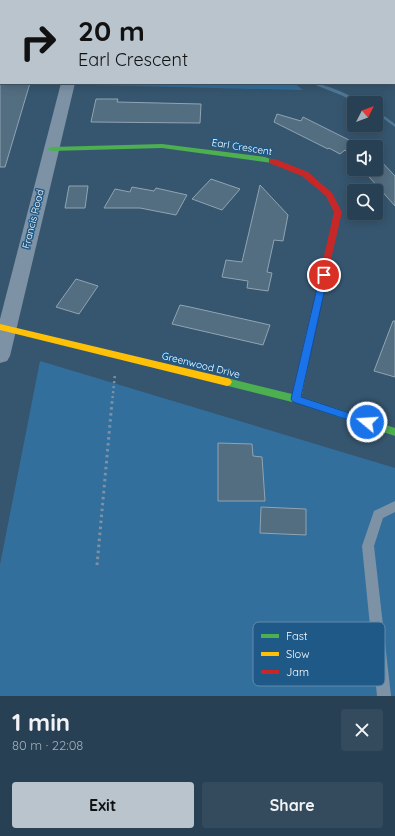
<!DOCTYPE html>
<meta charset="utf-8">
<style>
:root{--surface:#284053;--page:#344b5d;--text:#f1f3f6;--muted:#a5afb8;--line:#44596a;--accent:#b9c4cd}
body{margin:0;font-family:Quicksand,sans-serif;background:var(--page);color:var(--text);height:100vh;display:flex;flex-direction:column;font-size:15px;white-space:nowrap}
*{box-sizing:border-box;margin:0}
p{font-size:13px;color:var(--muted)}
.icon{flex:none;width:22px;height:22px;fill:none;stroke:currentColor;stroke-width:2;stroke-linecap:round;stroke-linejoin:round}
.map{position:relative;height:696px;overflow:hidden}
.sheet{display:flex;flex-direction:column;background:var(--surface);flex:1}
.sheet>*{flex:none}
.top-card{position:absolute;left:0px;top:0px;width:395px;height:84px;box-shadow:0 2px 10px #0003,0 0 0 1px var(--line);background:#b9c4cd;color:#111;overflow:hidden}
.needle{width:26px;rotate:48deg}
.controls{position:absolute;left:347px;top:96px;display:grid;gap:8px}
.controls a{display:grid;place-items:center;width:36px;height:36px;border-radius:4px;background:var(--surface);box-shadow:0 2px 10px #0003,0 0 0 1px var(--line);font-size:20px}
.pin{position:absolute;display:grid;place-items:center;width:34px;height:34px;color:#fff;margin:-17px;border:2px solid #fff;border-radius:50%;box-shadow:0 1px 4px #0007}
.me{position:absolute;width:44px;margin:-22px;rotate:288deg;stroke-linejoin:round;filter:drop-shadow(0 0 3px #0008)}
.turn{display:flex;align-items:center;gap:14px;height:84px;padding:0 12px;font-size:18px}
.turn .icon{width:52px;height:52px;stroke-width:2.5}
.turn b{display:block;font-size:28px;line-height:34px}
.round{display:grid;place-items:center;flex:none;width:42px;height:42px;border-radius:4px;background:var(--page)}
.overview{display:flex;align-items:center;justify-content:space-between;height:68px;padding:0 12px}
h1{font-size:24px;font-weight:700;line-height:30px}
.cta{display:flex;gap:8px;margin-top:auto;padding:8px 12px}
.cta a{flex:1;height:46px;border-radius:4px;background:var(--accent);color:#111;font-size:16px;font-weight:700;line-height:46px;text-align:center}
.cta a+a{background:var(--page);color:var(--text)}
.map>svg:first-child{display:block}
.green{fill:#336f9d}
.lines{fill:none;stroke-linecap:round;stroke-linejoin:round}
.stream{fill:#4f7998;fill-rule:evenodd}
.building{fill:#536d81;stroke:#90a4b3}
.path-far2{stroke:#7d92a5;stroke-width:2;stroke-dasharray:1.5 2;stroke-linecap:butt}
.path-far1{stroke:#7d92a5;stroke-width:2.5;stroke-dasharray:2 3;stroke-linecap:butt}
.path{stroke:#7d92a5;stroke-width:3;stroke-dasharray:2.5 3.5;stroke-linecap:butt}
.lane{fill:#7d92a5;fill-rule:evenodd}
.street{fill:#7d92a5;fill-rule:evenodd}
.fast{fill:#4caf50;fill-rule:evenodd}
.slow{fill:#ffc107;fill-rule:evenodd}
.jam{fill:#c62828;fill-rule:evenodd}
.route{fill:#1a73e8;stroke:#114b97}
.labels{text-anchor:middle;dominant-baseline:central;stroke-width:3;stroke-linejoin:round;paint-order:stroke}
.street-label{font-size:10px;fill:#fff;stroke:#1e5987}
.key{fill:#1e5987;stroke:#628bab;stroke-width:1}
.key-label{font-size:11px;fill:#fff}
</style>
<div class="map">
<svg width="395" height="696" viewBox="0 0 395 696">
<rect width="100%" height="100%" fill="#36566f"/>
<!-- green -->
<g class="green">
<polygon points="92,83 294,83 303,90 92,85"/>
<polygon points="40,361 395,468 395,696 0,696 0,565"/>
</g>
<g class="lines">
<!-- stream -->
<g class="stream">
<polygon points="175,0 180,0 181,1 176,1"/>
<path d="M310 83C324 83 351 95 362 103H357L341 95Z"/>
<polygon points="376,110 395,124 395,127 376,113"/>
</g>
</g>
<!-- building -->
<g class="building">
<polygon points="0,83 30,83 5,167 0,167"/>
<polygon points="96,99 118,99 117,102 201,104 200,123 91,122"/>
<polygon points="277,114 301,121 303,117 363,147 354,147 354,160 345,150 340,154 329,148 328,149 274,122"/>
<polygon points="376,156 395,176 395,206 362,169 376,169"/>
<polygon points="211,179 240,189 222,210 192,199"/>
<polygon points="260,185 288,215 283,241 274,240 267,272 272,273 268,291 247,288 248,281 222,277 226,260 242,262"/>
<polygon points="69,186 88,186 85,208 65,208"/>
<polygon points="132,187 154,191 156,188 187,195 176,215 140,208 104,208 115,189 130,192"/>
<polygon points="76,279 98,286 79,314 56,307"/>
<polygon points="180,305 190,307 270,325 263,345 172,324"/>
<polygon points="393,321 395,321 395,377 374,371"/>
<polygon points="218,443 252,444 253,456 262,457 265,501 218,501"/>
<polygon points="261,507 306,509 306,535 260,533"/>
</g>
<g class="lines">
<!-- path-far2 -->
<polyline class="path-far2" points="272,1 275,0"/>
<!-- path-far1 -->
<polyline class="path-far1" points="112,403 115,374"/>
<!-- path -->
<polyline class="path" points="97,565 112,402"/>
<!-- lane -->
<polygon class="lane" points="395,501 395,512 383,518 374,546 391,696 377,696 362,546 374,511"/>
<!-- street -->
<g class="street">
<rect x="82" y="0" width="12" height="1"/>
<polygon points="303,0 316,0 317,1 304,1"/>
<rect x="394" y="27" width="1" height="8"/>
<polygon points="61,83 75,83 10,356 7,361 0,363 0,319"/>
</g>
<!-- fast -->
<g class="fast">
<polygon points="162,144 265,157 276,161 272,163 162,148 51,151 47,149 51,147"/>
<polygon points="227,378 296,395 395,428 395,436 296,403 224,385 222,382 224,379"/>
</g>
<!-- slow -->
<g class="slow">
<polygon points="315,310 319,313 301,399 299,402 293,402 291,399 311,313"/>
<polygon points="0,324 227,378 230,379 232,382 230,385 227,386 0,330"/>
</g>
<!-- jam -->
<polygon class="jam" points="269,159 275,159 308,172 332,193 342,212 318,315 315,316 311,313 334,212 326,196 302,176 269,163"/>
</g>
<!-- route -->
<polygon class="route" points="324,272 328,275 301,397 370,420 372,422 370,425 367,426 293,402 291,399 320,275"/>
<g class="labels">
<!-- street labels -->
<g class="street-label">
<text transform="translate(242 147) rotate(9)">Earl Crescent</text>
<text transform="translate(33 219) rotate(-76)">Francis Road</text>
<text transform="translate(201 365) rotate(14)">Greenwood Drive</text>
</g>
</g>
<!-- legend -->
<rect x="253" y="622" width="132" height="64" rx="6" class="key"/>
<rect x="261" y="634" width="18" height="4" fill="#4caf50"/>
<rect x="261" y="652" width="18" height="4" fill="#ffc107"/>
<rect x="261" y="670" width="18" height="4" fill="#c62828"/>
<g class="key-label">
<text x="286" y="640">Fast</text>
<text x="286" y="658">Slow</text>
<text x="286" y="676">Jam</text>
</g>
</svg>
<div class="controls">
<a><svg class="needle" viewBox="-14 -14 28 28"><path d="M0-13l5 13h-10z" fill="#e53935"/><path d="M0 13l5-13h-10z" fill="#a5afb8"/></svg></a>
<a><svg class="icon" aria-label="sound" viewBox="0 0 24 24"><path d="M4 9h4l5-4v14l-5-4H4zM17 9q2 3 0 6"/></svg></a>
<a><svg class="icon" aria-label="search" viewBox="0 0 24 24"><circle cx="10" cy="10" r="6"/><path d="M15 15l6 6"/></svg></a>
</div>
<div class="pin" style="left:324px;top:275px;background:#d93025"><svg class="icon" aria-label="arrive" viewBox="0 0 24 24"><path d="M6 21V4h12l-3 4 3 4H6"/></svg></div>
<svg class="me" style="left:367px;top:422px" viewBox="-20 -20 40 40"><circle r="17" fill="#1a73e8" stroke="#fff" stroke-width="3"/><path d="M0-11L8 9 0 5-8 9z" fill="#fff"/></svg>
<div class="top-card">
<div class="turn"><svg class="icon" aria-label="right" viewBox="0 0 24 24"><path d="M7 20v-9h11M14 6l5 5-5 5"/></svg><div><b>20 m</b>Earl Crescent</div></div>
</div>
</div>
<section class="sheet">
<div class="overview"><div><h1>1 min</h1><p>80 m · 22:08</p></div><a class="round"><svg class="icon" aria-label="close" viewBox="0 0 24 24"><path d="M6 6l12 12M18 6L6 18"/></svg></a></div>
<div class="cta"><a>Exit</a><a>Share</a></div>
</section>
